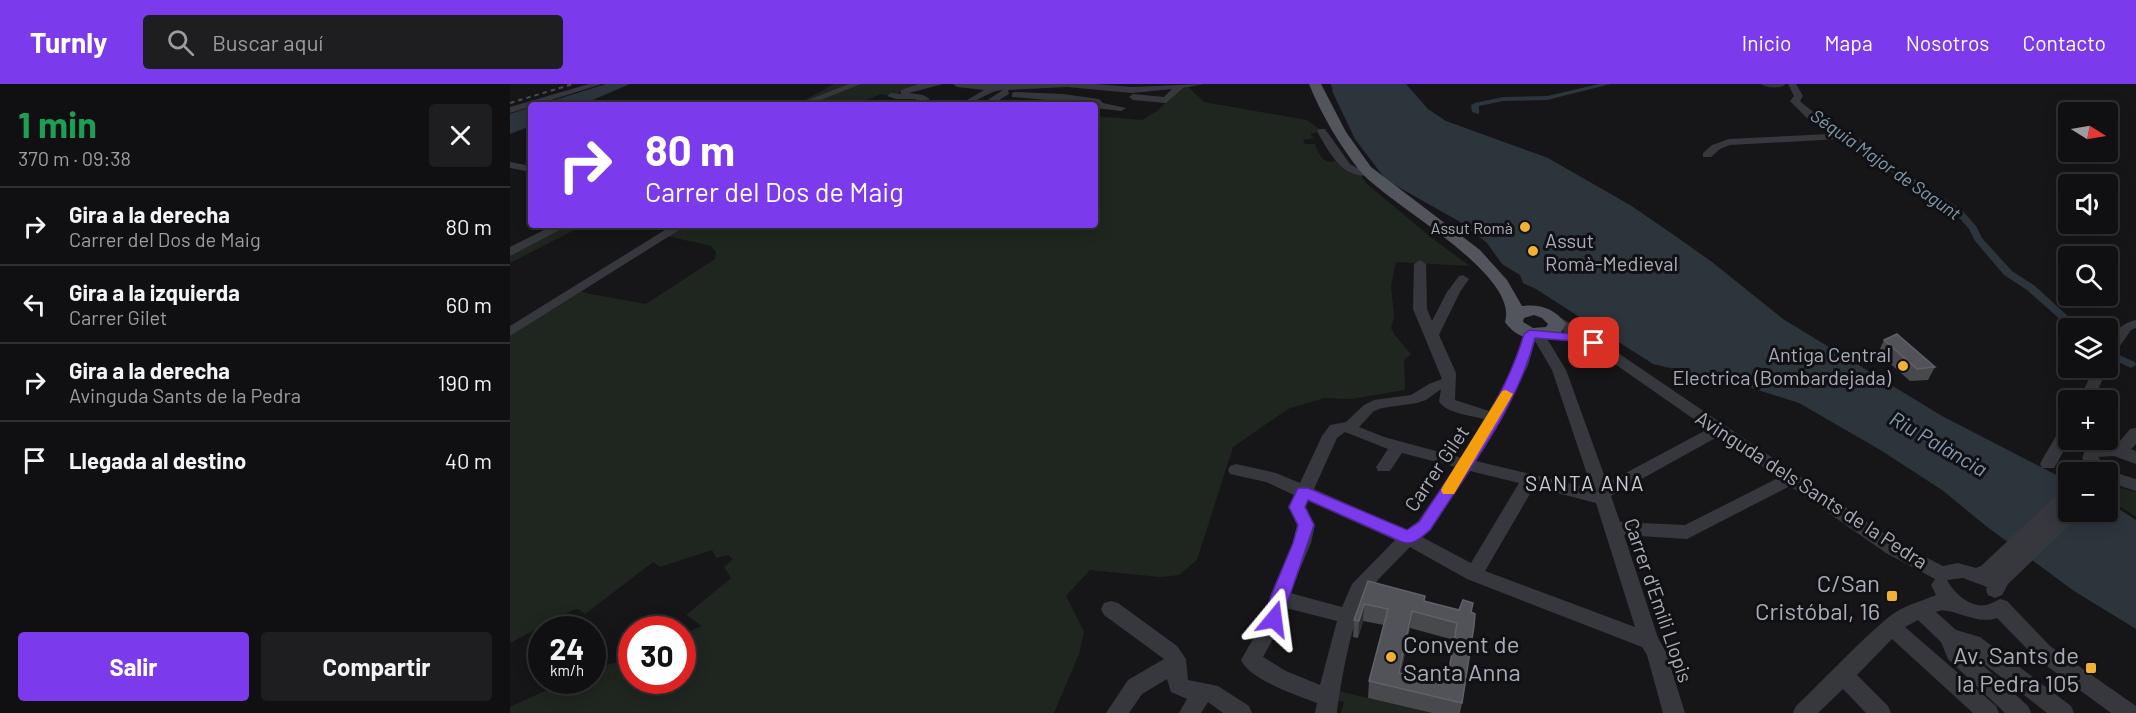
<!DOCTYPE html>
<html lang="es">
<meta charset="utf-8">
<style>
:root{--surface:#101012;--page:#1e1e20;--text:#f1f3f6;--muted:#9c9d9f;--line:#303032;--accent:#7c3aed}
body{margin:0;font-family:Barlow,sans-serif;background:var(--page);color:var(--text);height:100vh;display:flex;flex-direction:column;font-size:22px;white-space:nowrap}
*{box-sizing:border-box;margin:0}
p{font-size:20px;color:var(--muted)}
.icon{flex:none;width:33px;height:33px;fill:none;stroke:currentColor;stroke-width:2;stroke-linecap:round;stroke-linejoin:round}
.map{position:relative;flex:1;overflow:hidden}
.side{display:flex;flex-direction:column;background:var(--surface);width:510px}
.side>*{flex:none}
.top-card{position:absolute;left:18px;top:18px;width:570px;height:126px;border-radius:6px;box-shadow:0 3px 15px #0003,0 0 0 2px var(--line);background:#7c3aed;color:#fff;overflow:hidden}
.needle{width:39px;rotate:101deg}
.controls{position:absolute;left:1548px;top:18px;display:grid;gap:12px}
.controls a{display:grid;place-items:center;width:60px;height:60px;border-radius:6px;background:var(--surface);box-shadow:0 3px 15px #0003,0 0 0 2px var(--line);font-size:30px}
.speed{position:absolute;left:18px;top:532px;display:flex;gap:12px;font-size:30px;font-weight:700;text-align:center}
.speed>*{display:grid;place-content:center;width:78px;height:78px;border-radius:50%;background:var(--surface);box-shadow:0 3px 15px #0003,0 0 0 2px var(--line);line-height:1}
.speed small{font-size:15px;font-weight:400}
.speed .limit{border:9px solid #d22;background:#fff;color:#111}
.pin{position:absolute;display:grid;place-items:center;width:51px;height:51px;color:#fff;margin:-26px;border-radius:12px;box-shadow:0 3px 9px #0006}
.me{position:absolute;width:66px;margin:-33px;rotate:16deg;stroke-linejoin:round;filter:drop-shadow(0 0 4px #0008)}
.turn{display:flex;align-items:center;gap:21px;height:126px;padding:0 18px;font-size:27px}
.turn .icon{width:78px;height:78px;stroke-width:2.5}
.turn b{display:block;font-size:42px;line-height:51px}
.round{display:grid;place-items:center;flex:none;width:63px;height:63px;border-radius:6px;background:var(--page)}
.headline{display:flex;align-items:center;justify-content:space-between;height:102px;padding:0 18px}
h1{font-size:36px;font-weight:700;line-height:45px;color:#1e9e55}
.button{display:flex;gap:12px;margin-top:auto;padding:12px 18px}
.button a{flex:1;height:69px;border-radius:6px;background:var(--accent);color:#fff;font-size:24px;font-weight:700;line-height:69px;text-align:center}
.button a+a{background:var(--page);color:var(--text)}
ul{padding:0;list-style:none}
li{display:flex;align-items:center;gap:18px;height:78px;padding:0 18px;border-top:2px solid var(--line)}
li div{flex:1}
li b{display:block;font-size:22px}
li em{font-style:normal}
header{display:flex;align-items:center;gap:36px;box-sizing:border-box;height:84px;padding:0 30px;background:var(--accent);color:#fff}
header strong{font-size:28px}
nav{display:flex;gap:33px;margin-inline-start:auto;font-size:21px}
.search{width:420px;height:54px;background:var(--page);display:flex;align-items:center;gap:15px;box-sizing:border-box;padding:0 21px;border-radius:6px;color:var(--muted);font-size:22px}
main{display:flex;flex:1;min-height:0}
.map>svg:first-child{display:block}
.green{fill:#1e261f}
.water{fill:#2c353c}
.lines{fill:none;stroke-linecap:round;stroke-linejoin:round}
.canal{fill:#2c353c;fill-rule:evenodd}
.minor{fill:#37383d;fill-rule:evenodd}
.major{fill:#53555c;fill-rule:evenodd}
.rail{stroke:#4a4c52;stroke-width:2;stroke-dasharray:4.5 4;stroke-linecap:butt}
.wall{fill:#47494d;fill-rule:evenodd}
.shaded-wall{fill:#2f3033}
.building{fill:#525359;stroke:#5f6168;stroke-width:1.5;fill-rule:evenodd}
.route{fill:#7c3aed;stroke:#51269a;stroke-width:1.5}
.slow{fill:#f59e0b}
.poi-dot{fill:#f2b134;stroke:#111113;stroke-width:2}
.labels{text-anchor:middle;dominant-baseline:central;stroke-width:6;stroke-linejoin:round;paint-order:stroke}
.far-poi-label{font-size:16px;fill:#a8adb8;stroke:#111113;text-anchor:end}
.far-water-label{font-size:18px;font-style:italic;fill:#7f9bb3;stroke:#111113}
.poi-label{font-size:20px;fill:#a8adb8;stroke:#111113;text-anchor:start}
.street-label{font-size:20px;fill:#a8adb8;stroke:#111113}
.water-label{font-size:21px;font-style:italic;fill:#7f9bb3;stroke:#111113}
.neighbourhood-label{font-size:21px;letter-spacing:1.5px;fill:#c9ccd4;stroke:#111113}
.near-poi-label{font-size:24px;fill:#a8adb8;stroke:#111113;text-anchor:end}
</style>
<header>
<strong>Turnly</strong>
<div class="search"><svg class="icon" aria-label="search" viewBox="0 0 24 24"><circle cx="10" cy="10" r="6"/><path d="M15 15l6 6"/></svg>Buscar aquí</div>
<nav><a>Inicio</a><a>Mapa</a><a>Nosotros</a><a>Contacto</a></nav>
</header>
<main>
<section class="side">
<div class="headline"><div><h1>1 min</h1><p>370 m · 09:38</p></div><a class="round"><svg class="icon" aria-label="close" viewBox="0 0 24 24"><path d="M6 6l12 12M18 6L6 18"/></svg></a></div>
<ul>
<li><svg class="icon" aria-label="right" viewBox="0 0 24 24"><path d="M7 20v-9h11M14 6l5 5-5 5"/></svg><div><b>Gira a la derecha</b><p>Carrer del Dos de Maig</p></div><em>80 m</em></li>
<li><svg class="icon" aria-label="left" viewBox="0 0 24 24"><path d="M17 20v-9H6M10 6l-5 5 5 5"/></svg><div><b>Gira a la izquierda</b><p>Carrer Gilet</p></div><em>60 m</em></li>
<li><svg class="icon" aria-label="right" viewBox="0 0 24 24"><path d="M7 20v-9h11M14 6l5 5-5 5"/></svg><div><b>Gira a la derecha</b><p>Avinguda Sants de la Pedra</p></div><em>190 m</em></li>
<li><svg class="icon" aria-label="arrive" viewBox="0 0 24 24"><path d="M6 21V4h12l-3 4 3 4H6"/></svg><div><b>Llegada al destino</b></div><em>40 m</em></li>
</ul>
<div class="button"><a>Salir</a><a>Compartir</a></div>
</section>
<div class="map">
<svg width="1626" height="629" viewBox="0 0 1626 629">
<rect width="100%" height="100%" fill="#161618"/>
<!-- green -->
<g class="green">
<polygon points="324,0 429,0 405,3 381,12 371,10 357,16 365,20 362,21 285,21"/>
<path d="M678 3 694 18 797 36 812 47 800 50 804 54 793 56 795 60H805C811 75 814 81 830 76L850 90 857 100 923 155 960 182 886 178 881 201 884 234 881 244 884 250 901 270 894 276 895 306 841 315 814 314 778 325 723 363 687 476 669 491 650 493 580 486 556 512 574 548 569 570 544 629H0V623L56 597H82L83 585 121 574 122 597H172L173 550 192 542 176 531 221 494 214 483 223 475 218 471 206 474 202 466 150 483 143 478 75 530 68 525 63 526 0 559V248L69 205 75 209 136 220 205 175 206 168 201 162 157 152 171 141H585V32L632 36 647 27 671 5Z"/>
<polygon points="53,141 74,141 0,179 0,168"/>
<polygon points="1603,402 1626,408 1626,433 1598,414"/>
<polygon points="828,607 921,629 831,629 834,618 827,616"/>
</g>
<!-- water -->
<g class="water">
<polygon points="96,0 120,0 71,21 29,21"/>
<polygon points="821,0 896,0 918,25 936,37 1038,74 1120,121 1161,149 1202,178 1273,235 1432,332 1558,397 1558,428 1598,428 1598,418 1626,436 1626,545 1564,507 1476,442 1432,406 1372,367 1289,319 1232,301 1143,280 1026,205 1013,199 1010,191 992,180 977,159 952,139 876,96 845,55 823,9"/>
<polygon points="21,23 21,42 0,50 0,30"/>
</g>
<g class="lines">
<!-- canal -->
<g class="canal">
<polygon points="1089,0 1101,0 1037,16 993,17 969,22 969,30 962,28 961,21 965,19 993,13 1037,12"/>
<path d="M1251 0H1275V1C1270 5 1256 4 1251 0Z"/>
<polygon points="1312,39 1318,39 1350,55 1368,71 1452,126 1466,142 1472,154 1502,187 1525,202 1571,244 1560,244 1517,206 1494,191 1465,157 1459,145 1446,130 1362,75 1344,59 1312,43"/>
<polygon points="1598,266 1625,278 1626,281 1621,284 1598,273"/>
</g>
<!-- minor -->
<g class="minor">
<polygon points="79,0 92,0 0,29 0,23"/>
<polygon points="339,0 351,0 298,21 285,21"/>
<polygon points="408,0 433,0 399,9 413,11 420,15 408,21 395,21 407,15 386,15 377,12 381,9 391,10 391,6"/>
<path d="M443 0H585L622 3 694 0 673 4 656 19 623 16 619 13 623 10 654 13 662 5 622 9 557 3 498 6 499 10 481 21H470L493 6C476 7 466 21 449 21L474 6 447 3Z"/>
<path d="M1278 0H1286L1293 12 1290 17C1300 27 1328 44 1332 53L1330 55 1220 61 1210 65 1201 73H1193V69L1202 61 1219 55 1321 50 1297 34 1280 17 1284 12Z"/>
<polygon points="505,8 553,10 589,15 593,19 616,24 611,27 585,24 585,21 581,20 502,13 502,9"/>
<path d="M809 45H815L840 80 851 86 864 87V91C833 97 820 70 807 47Z"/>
<polygon points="0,78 21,82 21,88 0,84"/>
<polygon points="44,141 59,141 0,172 0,163"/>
<polygon points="163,141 177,141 0,252 0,242"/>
<path d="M910 176 916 180 917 225 922 237 937 208 949 192 953 191 959 195 950 208 929 251 946 289 945 316 979 327 1004 282 1015 247 1033 248 1056 286 1097 399 1198 345 1079 262 1041 240 1039 237 1041 234H1051L1089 256 1388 459 1433 482 1448 479 1466 484 1471 482 1552 406 1558 404V420L1533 445 1556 423H1558V428H1570L1568 433 1498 500 1492 511 1485 514 1478 511 1476 506 1477 503 1453 494 1437 496C1444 509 1460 524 1476 521 1481 520 1485 517 1490 515L1497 517 1540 562 1626 622V629H1601L1526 574 1487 534C1463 542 1442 521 1426 528L1446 546 1470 553 1561 622 1564 629H1537L1455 565 1518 622 1521 629H1495L1438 575 1431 558 1408 536 1395 543 1486 622 1489 629H1463L1382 555 1347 591 1378 622 1381 629H1356L1333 605 1308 629H1283L1286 622C1318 592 1347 559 1380 532 1393 522 1411 517 1426 511L1421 501 1425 495 1376 469 1280 402 1177 455 1114 451 1148 554 1156 568 1175 629H1153L1137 571 1132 563 957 495 900 463C886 478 870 492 858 508 843 527 830 603 827 629H805L807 619C786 611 740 596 731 576L755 534 760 514 783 459 787 441 778 423 784 411 756 398 720 390 718 386 720 382 726 380 766 389 790 399 812 352 820 341 836 338 854 321 864 316 901 311 919 300 932 295 903 225 904 180ZM1025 257 1042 286 1082 405 966 377 1018 282ZM931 305 929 318C939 330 959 331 974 335L952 374 874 353 849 343 864 327 872 324 907 319 916 316ZM835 348 878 365 866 383 868 387H880L892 369 946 383 908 437 896 446 804 405 827 354ZM1209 352 1268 394 1175 441 1110 438 1101 412ZM960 387 1009 399 961 479 912 453 920 447ZM1024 403 1086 419 1125 543 975 487ZM798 417 885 456 842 500 832 523 780 509 801 459 805 441 796 423ZM776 524 827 537 810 601 776 587 753 573 774 535Z"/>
<path d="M1626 236V244L1621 246 1605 269 1598 270C1598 252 1609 240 1626 236Z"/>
<polygon points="1598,283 1598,284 1583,316 1569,316 1584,284"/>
<polygon points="1558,341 1558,356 1560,356 1544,384 1532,384 1530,380 1532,376 1552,342"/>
<polygon points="1626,344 1626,360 1621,365 1626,367 1626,380 1604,372 1588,373 1599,387 1626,395 1626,407 1598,398 1598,388 1583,388 1572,374 1576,364 1610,357 1620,345"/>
<polygon points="601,517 608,519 667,562 676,575 678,596 708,602 739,622 742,629 713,629 698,618 691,629 669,629 677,615 661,608 657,595 632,610 619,629 596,629 618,596 654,575 594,531 591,525 594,519"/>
</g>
<!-- major -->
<path class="major" d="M799 0H811L836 48 861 83 970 166 997 196 1012 222C1031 220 1045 225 1056 240L1049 251C1029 258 1008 257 995 238 1010 189 877 120 850 87 830 62 811 30 799 0ZM1024 231 1032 234 1038 240 1036 243 1023 244 1013 238 1014 234Z"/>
<!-- rail -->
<polyline class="rail" points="0,19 63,0"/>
</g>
<!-- wall -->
<g class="wall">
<polygon points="1374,256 1425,283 1418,296 1400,297 1368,269"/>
<path d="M858 497 914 517 962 529 952 619 950 629H922L858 614 859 597 874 541 853 537 848 554 843 553 844 536ZM900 544 944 556 937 598 891 590Z"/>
</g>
<!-- shaded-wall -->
<g class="shaded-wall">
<polygon points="854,520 853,537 848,554 849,537"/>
<polygon points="902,527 900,544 887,606 889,589"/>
</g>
<!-- building -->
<g class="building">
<polygon points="1387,250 1425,283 1407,285 1374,256"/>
<path d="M858 497 915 512 914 517 949 526 953 516 963 519 961 528 965 530 964 542 952 619 859 597 878 525 854 520 849 537 844 536ZM902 527 947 539 937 598 889 589Z"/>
</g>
<!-- route -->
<path class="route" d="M1020 246 1064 250 1089 257 1091 259 1084 263 1063 257 1025 254C1007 324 959 385 920 446 911 453 904 462 892 458L798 416 795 423 804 441 770 540 764 543 758 540 755 535 760 514 783 459 788 441 779 423 788 404H798L897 446 909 438C948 378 994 319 1014 250Z"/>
<!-- slow -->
<polygon class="slow" points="996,306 1003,310 944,410 933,410 931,406 933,402 992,307"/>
<!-- markers -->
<g class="poi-dot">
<circle cx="1015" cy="143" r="6"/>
<circle cx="1023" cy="167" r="6"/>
<circle cx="1393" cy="282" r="6"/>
<rect x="1376" y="506" width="12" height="12" rx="3"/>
<circle cx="881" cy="573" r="6"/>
<rect x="1575" y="578" width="12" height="12" rx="3"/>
</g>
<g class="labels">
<!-- far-poi labels -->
<g class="far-poi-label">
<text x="1003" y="143">Assut Romà</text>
</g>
<!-- far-water labels -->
<g class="far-water-label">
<text transform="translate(1376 80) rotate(35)">Séquia Major de Sagunt</text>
</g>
<!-- poi labels -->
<g class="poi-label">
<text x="1035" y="156">Assut<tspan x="1035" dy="23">Romà-Medieval</tspan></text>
<text x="1381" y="270" text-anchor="end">Antiga Central<tspan x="1381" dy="23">Electrica (Bombardejada)</tspan></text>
</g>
<!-- street labels -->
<g class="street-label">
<text transform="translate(926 384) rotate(-56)">Carrer Gilet</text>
<text transform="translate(1302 405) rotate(33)">Avinguda dels Sants de la Pedra</text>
<text transform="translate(1149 516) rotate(71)">Carrer d'Emili Llopis</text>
</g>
<!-- water labels -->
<g class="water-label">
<text transform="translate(1429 359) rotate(30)">Riu Palància</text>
</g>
<!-- neighbourhood labels -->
<g class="neighbourhood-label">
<text x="1075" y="398">SANTA ANA</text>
</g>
<!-- near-poi labels -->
<g class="near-poi-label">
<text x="1370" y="498">C/San<tspan x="1370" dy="28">Cristóbal, 16</tspan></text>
<text x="893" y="559" text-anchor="start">Convent de<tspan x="893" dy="28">Santa Anna</tspan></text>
<text x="1569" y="570">Av. Sants de<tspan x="1569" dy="28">la Pedra 105</tspan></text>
</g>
</g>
</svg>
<div class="controls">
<a><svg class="needle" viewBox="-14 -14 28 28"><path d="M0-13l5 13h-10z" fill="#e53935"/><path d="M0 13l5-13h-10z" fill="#9c9d9f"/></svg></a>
<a><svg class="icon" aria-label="sound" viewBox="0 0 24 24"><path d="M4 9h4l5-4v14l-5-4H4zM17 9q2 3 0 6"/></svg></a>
<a><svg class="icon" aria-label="search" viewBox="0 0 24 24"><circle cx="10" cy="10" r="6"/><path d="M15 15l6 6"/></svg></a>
<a><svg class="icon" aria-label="layers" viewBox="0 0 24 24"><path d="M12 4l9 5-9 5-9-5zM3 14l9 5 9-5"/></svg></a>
<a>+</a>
<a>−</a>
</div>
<div class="speed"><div>24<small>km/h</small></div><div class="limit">30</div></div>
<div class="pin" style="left:1084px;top:259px;background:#d93025"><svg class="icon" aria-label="arrive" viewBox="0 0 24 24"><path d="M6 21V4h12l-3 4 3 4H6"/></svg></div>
<svg class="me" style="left:764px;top:535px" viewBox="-20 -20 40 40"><path d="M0-17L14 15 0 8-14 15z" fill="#7c3aed" stroke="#fff" stroke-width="4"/></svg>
<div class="top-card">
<div class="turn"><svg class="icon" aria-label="right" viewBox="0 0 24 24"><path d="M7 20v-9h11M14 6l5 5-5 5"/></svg><div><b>80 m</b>Carrer del Dos de Maig</div></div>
</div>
</div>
</main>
